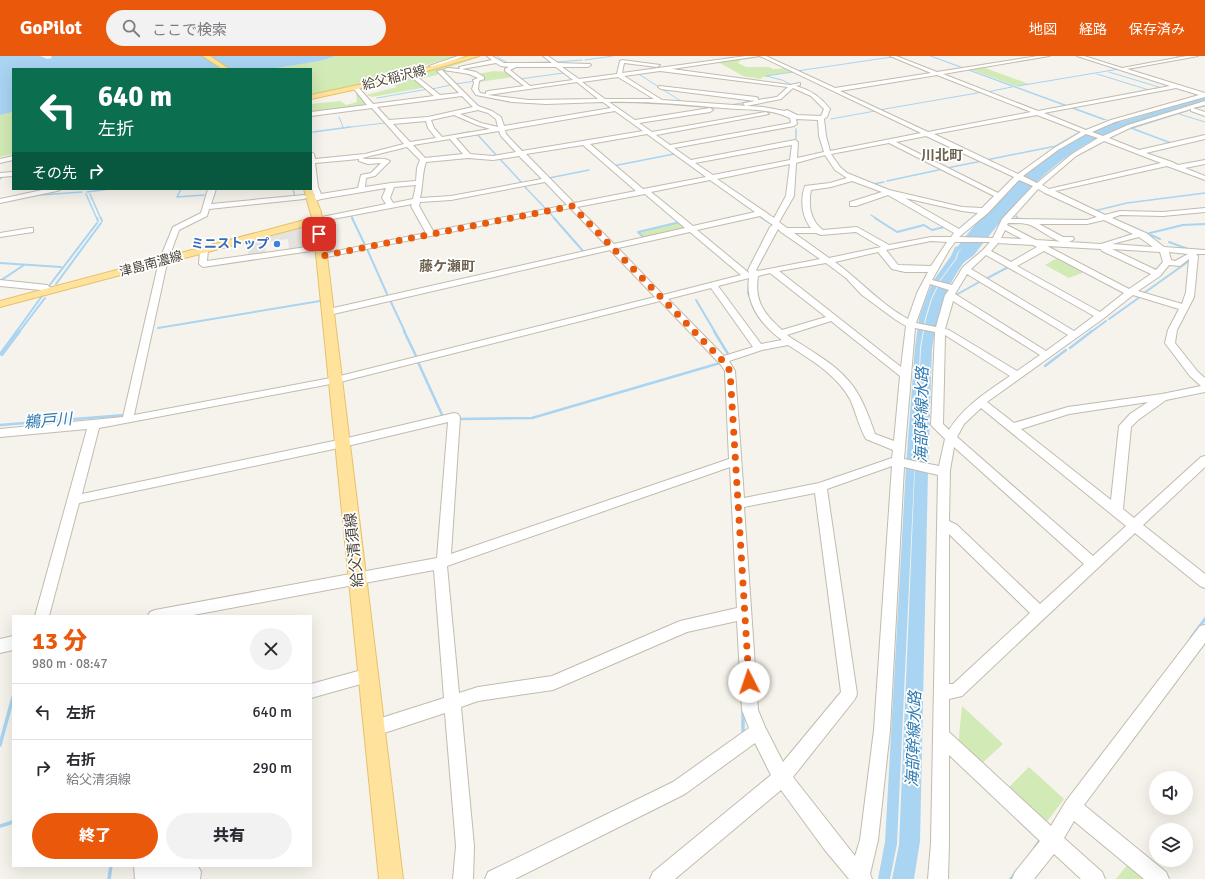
<!DOCTYPE html>
<html lang="ja">
<meta charset="utf-8">
<style>
:root{--surface:#fff;--page:#f2f2f3;--text:#2b2b33;--muted:#7c7c81;--line:#e1e1e2;--accent:#ea580c}
body{margin:0;font-family:Signika,"Noto Sans JP",sans-serif;background:var(--page);color:var(--text);height:100vh;display:flex;flex-direction:column;font-size:15px;white-space:nowrap}
*{box-sizing:border-box;margin:0}
p{font-size:13px;color:var(--muted)}
.icon{flex:none;width:22px;height:22px;fill:none;stroke:currentColor;stroke-width:2;stroke-linecap:round;stroke-linejoin:round}
.map{position:relative;flex:1;overflow:hidden}
.details{position:absolute;left:12px;top:559px;width:300px;height:252px;display:flex;flex-direction:column;background:var(--surface);border-radius:0px;box-shadow:0 4px 16px #0002}
.details>*{flex:none}
.top-card{position:absolute;left:12px;top:12px;width:300px;height:122px;border-radius:0px;box-shadow:0 4px 16px #0002;background:#0b6e4f;color:#fff;overflow:hidden}
.controls{position:absolute;left:1149px;top:715px;display:grid;gap:8px}
.controls a{display:grid;place-items:center;width:44px;height:44px;border-radius:50%;background:var(--surface);box-shadow:0 4px 16px #0002;font-size:20px}
.pin{position:absolute;display:grid;place-items:center;width:34px;height:34px;color:#fff;margin:-17px;border-radius:8px;box-shadow:0 2px 6px #0006}
.me{position:absolute;width:44px;margin:-22px;rotate:356deg;stroke-linejoin:round;filter:drop-shadow(0 0 3px #0008)}
.turn{display:flex;align-items:center;gap:14px;height:84px;padding:0 20px;font-size:18px}
.turn .icon{width:52px;height:52px;stroke-width:2.5}
.turn b{display:block;font-size:28px;line-height:34px}
.then{display:flex;align-items:center;height:38px;padding:0 20px;background:#0003;gap:8px;font-size:15px}
.round{display:grid;place-items:center;flex:none;width:42px;height:42px;border-radius:21px;background:var(--page)}
.head{display:flex;align-items:center;justify-content:space-between;height:68px;padding:0 20px}
h1{font-size:24px;font-weight:800;line-height:30px;color:var(--accent)}
.action{display:flex;gap:8px;margin-top:auto;padding:8px 20px}
.action a{flex:1;height:46px;border-radius:24px;background:var(--accent);color:#fff;font-size:16px;font-weight:800;line-height:46px;text-align:center}
.action a+a{background:var(--page);color:var(--text)}
ul{padding:0;list-style:none}
li{display:flex;align-items:center;gap:12px;height:56px;padding:0 20px;border-top:1px solid var(--line)}
li div{flex:1}
li b{display:block;font-size:15px}
li em{font-style:normal}
header{display:flex;align-items:center;gap:24px;box-sizing:border-box;height:56px;padding:0 20px;background:var(--accent);color:#fff}
header strong{font-size:19px}
nav{display:flex;gap:22px;margin-inline-start:auto;font-size:14px}
.search{width:280px;height:36px;background:var(--page);display:flex;align-items:center;gap:10px;box-sizing:border-box;padding:0 14px;border-radius:22px;color:var(--muted);font-size:15px}
.map>svg:first-child{display:block}
.green{fill:#d2eab5}
.parking{fill:#e5e3e0}
.water{fill:#a9d4f2}
.lines{fill:none;stroke-linecap:round;stroke-linejoin:round}
.stream-far5{stroke:#a9d4f2;stroke-width:1}
.stream-far4{stroke:#a9d4f2;stroke-width:1.5}
.stream-far3{stroke:#a9d4f2;stroke-width:2}
.stream-far2{stroke:#a9d4f2;stroke-width:2.5}
.stream-far1{stroke:#a9d4f2;stroke-width:3}
.stream{stroke:#a9d4f2;stroke-width:3.5}
.minor-casing{stroke:#c2bbae;stroke-width:2}
.major-casing{stroke:#e6c16a;stroke-width:2}
.minor{fill:#fff;fill-rule:evenodd}
.major{fill:#ffe39c;fill-rule:evenodd}
.route{stroke:#ea580c;stroke-width:7;stroke-dasharray:0 12.6}
.shop-dot{fill:#3f7fe0;stroke:#fff;stroke-width:1.5}
.labels{text-anchor:middle;dominant-baseline:central;stroke-width:3.5;stroke-linejoin:round;paint-order:stroke}
.far-street-label{font-size:13px;fill:#4b4439;stroke:#fff}
.far-shop-label{font-size:13px;font-weight:bold;fill:#366cbe;stroke:#fff;text-anchor:end}
.far-quarter-label{font-size:14px;font-weight:bold;fill:#6e6250;stroke:#fff}
.street-label{font-size:15px;fill:#4b4439;stroke:#fff}
.water-label{font-size:16px;font-style:italic;fill:#2e7ab2;stroke:#fff}
</style>
<header>
<strong>GoPilot</strong>
<div class="search"><svg class="icon" aria-label="search" viewBox="0 0 24 24"><circle cx="10" cy="10" r="6"/><path d="M15 15l6 6"/></svg>ここで検索</div>
<nav><a>地図</a><a>経路</a><a>保存済み</a></nav>
</header>
<div class="map">
<svg width="1205" height="823" viewBox="0 0 1205 823">
<rect width="100%" height="100%" fill="#f6f3ec"/>
<!-- green -->
<g class="green">
<polygon points="336,0 456,0 371,26 311,40 311,13 271,13 320,5"/>
<polygon points="482,0 439,15 440,17 437,19 419,23 427,31 372,41 366,39 397,31 389,26"/>
<polygon points="759,0 763,1 741,4 738,7 746,11 769,11 773,13 778,13 784,12 793,16 765,20 768,21 762,21 761,23 742,20 743,20 718,6"/>
<polygon points="982,11 1029,28 1016,30 969,13"/>
<polygon points="494,15 509,16 514,21 478,26 482,23 479,18"/>
<polygon points="356,37 367,47 359,51 311,57 311,48 340,45 346,49 357,46"/>
<polygon points="13,56 13,98 0,101 0,59"/>
<polygon points="681,166 688,172 646,183 639,176"/>
<polygon points="1059,201 1087,215 1069,222 1045,209"/>
<polygon points="962,650 1003,688 979,710 958,691"/>
<polygon points="1029,711 1064,743 1043,771 1005,735"/>
<polygon points="1131,804 1153,823 1116,823"/>
</g>
<!-- parking -->
<polygon class="parking" points="303,171 313,173 315,190 289,194 288,183 266,186 265,198 248,200 249,185"/>
<!-- water -->
<g class="water">
<polygon points="0,0 40,0 47,3 52,2 51,0 336,0 320,5 271,13 13,13 13,56 0,59"/>
<polygon points="929,0 932,0 1108,64 1103,64"/>
<path d="M1205 41V45C1166 57 1126 66 1090 86 1044 111 1009 154 977 195 973 202 966 203 962 209 944 234 936 263 932 293L928 415 920 785 914 823H892L899 789 915 412 921 292 926 263 932 243 941 224 957 202 958 197 963 191 957 197 956 202 940 224 931 243 925 263 920 292 897 788 890 823H878L885 786 906 410 915 291 919 262 926 242 933 225 951 200 955 191 958 190C994 143 1042 96 1097 73 1104 70 1113 64 1120 66Z"/>
</g>
<g class="lines">
<!-- stream-far5 -->
<g class="stream-far5">
<polyline points="497,0 502,4"/>
<polyline points="1176,0 1180,1"/>
<polyline points="896,1 901,0"/>
<polyline points="503,4 508,7 550,6"/>
<polyline points="585,4 613,0"/>
<polyline points="556,6 582,4"/>
<polyline points="1016,6 1051,0"/>
<polyline points="446,15 456,15"/>
<polyline points="797,15 892,1"/>
<polyline points="1109,16 1162,32"/>
<polyline points="637,17 684,47"/>
<polyline points="1097,18 1149,34"/>
<polyline points="519,23 564,17"/>
<polyline points="456,28 475,25"/>
<polyline points="790,28 782,24 766,20 793,16"/>
<polyline points="1018,30 1119,13"/>
<polyline points="432,33 451,29"/>
<polyline points="987,36 1012,31"/>
<polyline points="479,39 497,43"/>
<polyline points="780,39 784,34"/>
<polyline points="377,42 428,33"/>
<polyline points="730,49 758,44"/>
<polyline points="1192,53 1205,50"/>
<polyline points="879,54 983,36"/>
<polyline points="1179,58 1205,66"/>
<polyline points="339,61 343,71"/>
<polyline points="831,63 875,55"/>
<polyline points="1117,66 1131,61"/>
<polyline points="342,72 385,67"/>
<polyline points="1133,72 1190,54"/>
</g>
<!-- stream-far4 -->
<g class="stream-far4">
<polyline points="1131,72 1171,87"/>
<polyline points="1133,72 1135,71"/>
<polyline points="796,73 796,83"/>
<polyline points="313,76 350,71"/>
<polyline points="476,77 498,101"/>
<polyline points="458,78 469,76"/>
<polyline points="514,87 524,96"/>
<polyline points="677,100 707,121"/>
<polyline points="500,103 522,127"/>
<polyline points="986,104 1056,90 1082,75"/>
<polyline points="613,110 674,98"/>
<polyline points="947,112 982,105"/>
<polyline points="549,122 589,114"/>
<polyline points="0,123 3,120"/>
<polyline points="887,125 943,113"/>
<polyline points="873,128 884,126"/>
<polyline points="525,131 546,153"/>
<polyline points="720,131 756,157"/>
<polyline points="181,133 177,141 204,139"/>
<polyline points="293,133 295,141"/>
<polyline points="87,136 110,133"/>
<polyline points="41,137 40,139 82,136"/>
<polyline points="86,138 97,163"/>
<polyline points="90,138 101,163"/>
<polyline points="1092,154 1094,155 1127,147 1205,137"/>
<polyline points="549,156 555,163"/>
<polyline points="351,159 353,163"/>
<polyline points="758,159 764,163"/>
<polyline points="871,159 877,163"/>
<polyline points="1017,160 1016,161 1019,163"/>
</g>
<!-- stream-far3 -->
<g class="stream-far3">
<polyline points="97,162 98,165"/>
<polyline points="101,162 102,165"/>
<polyline points="352,162 365,189"/>
<polyline points="554,162 583,195"/>
<polyline points="762,162 773,169"/>
<polyline points="875,162 897,176 924,169 932,174 944,171"/>
<polyline points="1017,162 1022,164"/>
<polyline points="1146,178 1183,169 1205,168"/>
<polyline points="1151,179 1160,183"/>
<polyline points="645,183 638,176 680,166"/>
<polyline points="1169,186 1188,193"/>
<polyline points="367,193 387,238"/>
<polyline points="0,207 61,211"/>
<polyline points="984,224 1010,210"/>
<polyline points="0,225 24,209"/>
<polyline points="56,228 101,167"/>
<polyline points="749,228 748,237 752,246"/>
<polyline points="49,230 97,167"/>
<polyline points="1144,237 1189,205"/>
<polyline points="956,239 981,225"/>
<polyline points="390,244 405,276"/>
<polyline points="696,244 715,276"/>
<polyline points="1109,263 1140,241"/>
<polyline points="158,272 320,245"/>
<polyline points="16,276 42,240"/>
<polyline points="19,276 45,242"/>
<polyline points="1091,276 1106,265"/>
</g>
<!-- stream-far2 -->
<g class="stream-far2">
<polyline points="404,275 416,300"/>
<polyline points="714,275 728,298"/>
<polyline points="1070,292 1092,275"/>
<polyline points="0,298 17,275"/>
<polyline points="2,299 20,275"/>
<polyline points="418,306 443,361"/>
<polyline points="1045,310 1066,294"/>
<polyline points="725,313 726,326"/>
<polyline points="459,363 532,362 720,307"/>
<polyline points="0,369 125,359"/>
</g>
<!-- stream-far1 -->
<polyline class="stream-far1" points="1191,582 1205,563"/>
<!-- stream -->
<g class="stream">
<polyline points="743,656 743,677"/>
<polyline points="0,689 13,641"/>
<polyline points="0,770 13,766"/>
<polyline points="1035,792 1041,783"/>
<polyline points="109,823 111,810"/>
<polyline points="1011,823 1015,818"/>
</g>
<defs>
<g id="minor">
<polygon points="458,0 465,0 434,11 429,10"/>
<path d="M487 0H492L504 7H552L543 0H548L558 7 590 8 591 9 588 11H562L579 23 617 18 620 5 622 4 660 9 657 11 624 7 622 17 746 0H759L672 13 790 29 800 27V29L796 30C810 34 821 41 830 53L827 61 824 63 826 80 830 95 921 77 760 0H766L835 32 931 17 890 0H896L937 16 1038 0H1049L943 18 1038 55 1170 30 1077 0H1084L1122 12 1187 0H1198L1127 13 1205 37V41L1115 66 1092 76 1103 80 1128 69 1205 45V49L1193 52 1205 56V60L1191 55V53L1132 71 1109 82 1139 94 1205 79V83L1146 97 1172 106 1178 109 1205 104V108L1185 112 1205 120V124L1167 110 1055 135 1105 159 1120 155 1163 156 1205 152V156L1163 160 1120 159 1112 162 1146 177 1164 191 1205 194V198H1196L1198 200 1194 241 1177 274 1175 287 1198 316 1205 322V336L1166 344 1138 364 1131 371 1123 453 1134 462 1201 401 1205 400V411L1143 469 1205 518V532L1200 530 1135 477 962 640 949 643V676L1051 770 1066 745 1200 570 1205 569V587L1084 749 1166 816 1169 823H1144L1074 765 1064 782 1102 816 1105 823H1081L1054 798 1034 823H1012L1015 816 1040 785 949 699V787L948 823H928L931 787 938 419 904 411 890 674 878 784 870 818 872 823H849L824 793 781 734 675 823H650L653 816 771 719 755 687 685 738 515 823H485L488 816 673 726 749 672 742 654 737 565 687 576 553 634 478 645 461 651 474 790 473 823H453L456 790 445 657 375 680 369 678 367 672 369 666 375 664 444 642 434 514 188 560H148L150 556 155 554 437 502 448 366 343 391 79 447 49 560H35L87 373 0 381V373L123 361 159 205 173 171 201 157 208 133H216L211 148 304 139 308 141 304 143 209 153 207 160 179 174 167 207 134 359 336 321 655 241 610 194 329 259 326 258 324 256 326 254 329 253 607 190 570 152 322 202 318 200 322 198 426 177 411 150 412 148 317 166 313 164 317 162 386 148 382 142 386 132 321 143 312 146 308 144 315 140 311 132V96L314 98 315 103 365 98 404 88 372 52 311 60V56L367 49 354 33V31H358L373 48 434 40 414 23V21L416 20 440 39 459 37 437 15 442 14 478 50 492 55 501 61 504 70 611 52 603 46 546 48 512 46 476 39 472 33 474 27 473 24 478 22 469 18 444 14 447 12 460 13 459 11 492 4ZM496 7 501 10 509 11 505 13V15L524 30 488 35 486 36V38L480 37 478 33 479 25 484 23V21L476 16 462 13ZM516 11H556L573 24 530 30 510 14ZM660 15 788 31 777 41 758 44V42L756 41 659 30 658 31 661 33 755 45 744 47 743 48 746 50 781 43 793 32 811 40 824 53 821 60 797 59 787 54 785 55 763 51 662 44 624 20ZM937 19 1031 56 928 76 840 35ZM618 21 654 43H605L582 26ZM577 26 598 43 529 44 488 39ZM1176 32 1199 39 1111 64 1086 74 1044 57ZM462 40 473 51 428 61 389 64 377 51ZM609 46C647 45 686 49 723 52 746 54 770 52 790 62L791 67 670 89 656 79 769 58 766 56 652 76 639 67 710 56 713 54 710 52 635 64ZM478 54 488 57 496 63 498 71 481 67 460 58ZM615 55 643 75 522 95 506 78 505 74ZM454 59 477 69 490 73 442 81 434 72 431 64ZM1037 59 1081 76 1054 92 1018 118 934 78ZM796 63 818 64 819 80 824 96 797 102 798 86 795 84 691 104 674 92 794 70 797 68ZM426 65 428 72 436 82 410 86 393 68ZM499 75 501 80 516 96 493 100 470 98 456 82ZM647 78 706 121 643 133 590 88ZM1086 78 1098 82 1072 98 1037 127 1023 120 1058 94ZM926 80 1014 121 998 137 896 86ZM450 83 463 98 425 102 413 89ZM1104 85 1161 107 1049 133 1042 129 1076 100ZM889 87 994 140 982 152 962 151 889 134 847 117 840 111 831 98ZM583 89 636 135 574 147 526 98ZM792 89 790 104 713 119 695 107ZM407 91 420 104 417 112 416 125 391 127 365 131 366 122 375 120 390 105C383 100 371 105 362 102ZM825 99 835 114 847 122 830 127 805 130C800 144 802 161 811 172H787L779 166 794 140 796 107ZM519 100 542 123 451 140 420 142C423 130 422 117 426 106L468 102 493 104ZM359 103V105L368 108 381 107 371 117 361 119 358 132 321 138 318 131 315 107ZM790 108 786 140 774 162 717 123ZM710 124 755 156 693 170 651 136ZM1019 124 1033 130 1002 163 993 182 959 181 988 157ZM852 125 882 136 850 146V150H856L888 139 954 177 951 181H931L889 189 857 171 823 174C810 165 808 148 811 134L831 131ZM545 126 567 149 433 175 419 150 420 146 451 144ZM416 129 413 143 393 147 390 142 394 131ZM1038 133 1045 137 1097 161 1087 164 1011 163ZM645 138 685 172 614 188 577 151ZM905 142 962 155 978 157 959 173ZM760 160 773 169 770 171 748 214 749 217 697 174ZM1104 164 1133 178 1101 188 1036 184 1007 169 1008 167C1014 167 1021 167 1027 168 1039 170 1061 195 1074 183L1073 181H1063L1039 168H1087ZM778 173 781 176 820 203 758 215 756 214ZM1005 174 1022 183 1001 182ZM690 176 741 219 663 239 618 192ZM856 176 881 191 829 202 794 177H816L821 179ZM1139 181 1153 191 1112 188ZM931 185 947 186 931 210 898 209 886 194ZM955 186H990L983 194 963 211 952 229 932 224 949 194ZM998 187 1033 189 1037 191 1011 206 991 195ZM1047 190 1101 193 1102 195 1151 218 1129 233ZM1112 193 1160 196 1163 206 1156 214ZM1044 195 1124 237 1100 256 1017 210ZM878 196 892 213 905 216H928L917 237 908 263C880 248 860 224 835 206ZM1169 196 1188 198 1175 205 1171 204ZM986 199 1094 260 1074 275 971 213ZM1189 203 1186 236 1182 248 1138 235 1160 220 1169 209 1180 210ZM826 207 846 222 862 239 896 264 906 270 901 311 779 215ZM770 217 826 261 782 274C764 258 754 245 758 220ZM967 218 1068 279 1046 295 955 238ZM749 222C745 249 763 270 782 284L761 288 718 230ZM930 228 949 234 945 239 936 271 916 267ZM711 232 753 291 724 300 668 243ZM1133 239 1179 253 1168 274 1165 287 1190 320 1201 330 1162 338 1068 351 1014 367 987 346 1104 262ZM660 245 721 309 725 315 729 403 451 498 460 361 458 358 454 357 343 383 82 438 99 372 336 327ZM953 245 1040 299 1017 315 949 274 945 273ZM831 265 900 320 894 385 875 378C868 358 861 338 847 323 830 304 807 293 787 279ZM915 272 935 276 931 369 945 383 939 410 904 403ZM945 279 1010 320C987 336 964 350 949 374L943 368ZM788 289C811 304 836 318 850 343 856 356 859 371 866 383L893 394 892 402 819 427 744 442 735 315 729 305 762 294ZM1148 346 1130 358 1119 370 1111 444 1021 373 1069 358ZM981 352 1126 470 1093 500 957 381 964 368ZM954 391 1084 508 1040 548 957 469 949 465 950 414ZM892 410 874 674 860 784 855 800 793 721 855 643 857 638 827 433ZM730 411 737 552 680 565 552 620 478 631 459 637 447 510ZM815 437 841 636 783 706 765 671 758 654 744 451ZM949 478 1030 557 953 628H949Z"/>
<polygon points="13,100 13,104 0,107 0,103"/>
<polygon points="13,116 13,120 0,121 0,117"/>
<polygon points="47,133 61,133 57,135 0,147 0,143"/>
<polygon points="30,172 33,172 33,176 0,181 0,177"/>
<polygon points="321,189 325,191 324,193 203,211 199,208 200,194 204,192 208,194 207,205"/>
<polygon points="0,224 47,229 51,232 47,238 44,239 40,236 41,234 0,230"/>
<polygon points="13,580 13,594 0,597 0,583"/>
<polygon points="369,612 375,614 377,619 375,624 311,642 311,628"/>
<polygon points="134,810 198,810 201,816 200,823 135,823"/>
</g>
<g id="major">
<polygon points="203,0 210,0 229,13 222,13"/>
<polygon points="469,0 479,0 389,26 311,43 311,39 386,23"/>
<polygon points="311,131 321,156 327,200 403,823 379,823 313,168 0,251 0,245 312,162 304,133 311,133"/>
</g>
</defs>
<!-- minor casing -->
<use href="#minor" class="minor-casing"/>
<!-- major casing -->
<use href="#major" class="major-casing"/>
<!-- minor -->
<use href="#minor" class="minor"/>
<!-- major -->
<use href="#major" class="major"/>
</g>
<g class="lines">
<!-- route -->
<polyline class="route" points="319,178 322,200 572,150 722,304 730,315 749,626"/>
</g>
<!-- markers -->
<circle class="shop-dot" cx="277" cy="188" r="4"/>
<g class="labels">
<!-- far-street labels -->
<g class="far-street-label">
<text transform="translate(394 22) rotate(-14)">給父稲沢線</text>
<text transform="translate(151 208) rotate(-15)">津島南濃線</text>
</g>
<!-- far-shop labels -->
<g class="far-shop-label">
<text x="269" y="188">ミニストップ</text>
</g>
<!-- far-quarter labels -->
<g class="far-quarter-label">
<text x="942" y="99">川北町</text>
<text x="447" y="210">藤ケ瀬町</text>
</g>
<!-- street labels -->
<g class="street-label">
<text transform="translate(354 494) rotate(-96)">給父清須線</text>
</g>
<!-- water labels -->
<g class="water-label">
<text transform="translate(922 359) rotate(-89)">海部幹線水路</text>
<text transform="translate(48 365) rotate(-5)">鵜戸川</text>
<text transform="translate(914 683) rotate(-88)">海部幹線水路</text>
</g>
</g>
</svg>
<div class="controls">
<a><svg class="icon" aria-label="sound" viewBox="0 0 24 24"><path d="M4 9h4l5-4v14l-5-4H4zM17 9q2 3 0 6"/></svg></a>
<a><svg class="icon" aria-label="layers" viewBox="0 0 24 24"><path d="M12 4l9 5-9 5-9-5zM3 14l9 5 9-5"/></svg></a>
</div>
<div class="pin" style="left:319px;top:178px;background:#d93025"><svg class="icon" aria-label="arrive" viewBox="0 0 24 24"><path d="M6 21V4h12l-3 4 3 4H6"/></svg></div>
<svg class="me" style="left:749px;top:626px" viewBox="-20 -20 40 40"><circle r="19" fill="#fff"/><path d="M0-13L10 11 0 6-10 11z" fill="#ea580c"/></svg>
<div class="top-card">
<div class="turn"><svg class="icon" aria-label="left" viewBox="0 0 24 24"><path d="M17 20v-9H6M10 6l-5 5 5 5"/></svg><div><b>640 m</b>左折</div></div>
<div class="then">その先<svg class="icon" aria-label="right" viewBox="0 0 24 24"><path d="M7 20v-9h11M14 6l5 5-5 5"/></svg></div>
</div>
<section class="details">
<div class="head"><div><h1>13 分</h1><p>980 m · 08:47</p></div><a class="round"><svg class="icon" aria-label="close" viewBox="0 0 24 24"><path d="M6 6l12 12M18 6L6 18"/></svg></a></div>
<ul>
<li><svg class="icon" aria-label="left" viewBox="0 0 24 24"><path d="M17 20v-9H6M10 6l-5 5 5 5"/></svg><div><b>左折</b></div><em>640 m</em></li>
<li><svg class="icon" aria-label="right" viewBox="0 0 24 24"><path d="M7 20v-9h11M14 6l5 5-5 5"/></svg><div><b>右折</b><p>給父清須線</p></div><em>290 m</em></li>
</ul>
<div class="action"><a>終了</a><a>共有</a></div>
</section>
</div>
